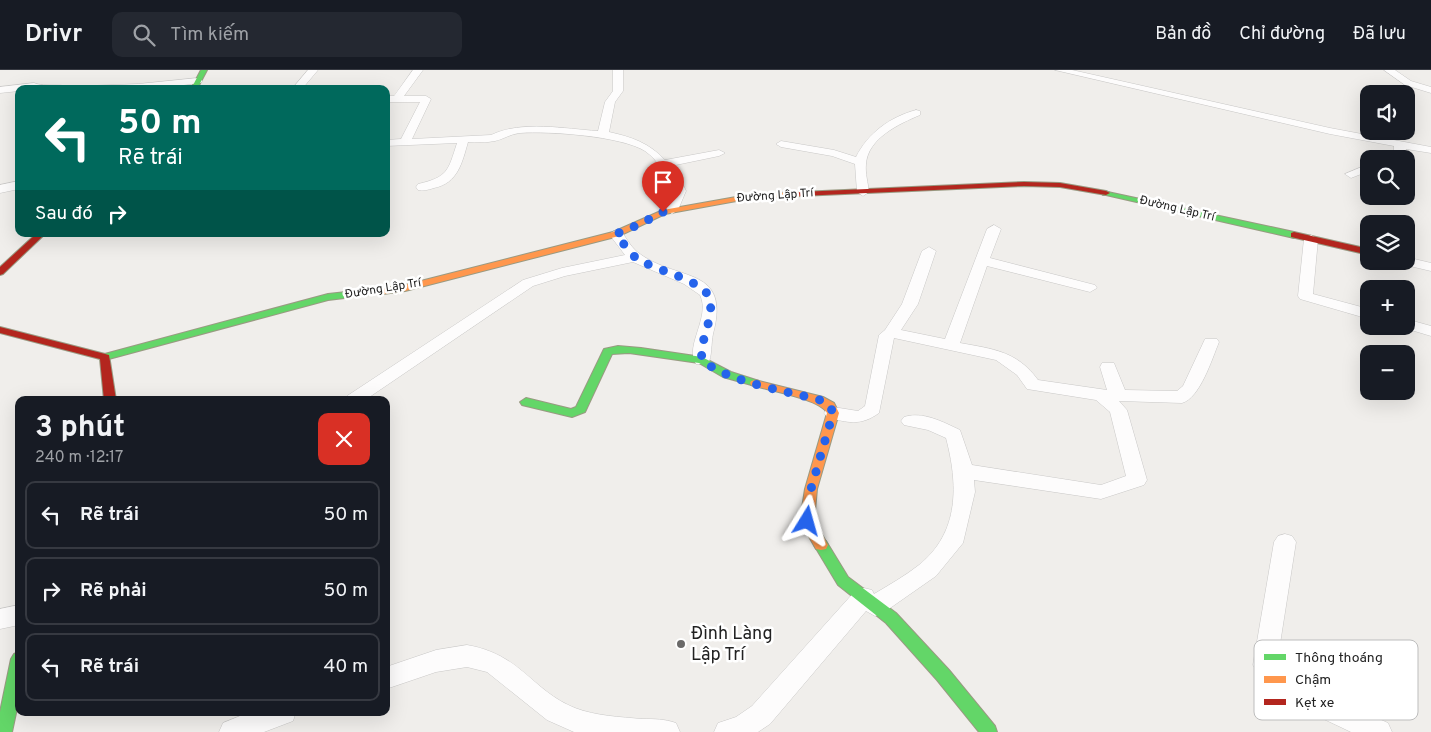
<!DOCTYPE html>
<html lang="vi">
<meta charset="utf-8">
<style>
:root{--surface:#171b24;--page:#242831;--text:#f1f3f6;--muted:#9ea1a6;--line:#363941}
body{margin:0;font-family:Overpass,sans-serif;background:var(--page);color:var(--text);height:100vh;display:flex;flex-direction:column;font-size:19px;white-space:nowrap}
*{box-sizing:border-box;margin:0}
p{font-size:16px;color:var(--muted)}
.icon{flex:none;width:28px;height:28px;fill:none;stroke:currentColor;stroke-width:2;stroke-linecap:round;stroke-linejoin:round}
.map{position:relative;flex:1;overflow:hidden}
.drawer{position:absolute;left:15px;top:326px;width:375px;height:320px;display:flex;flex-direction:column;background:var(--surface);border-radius:10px;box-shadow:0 5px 20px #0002}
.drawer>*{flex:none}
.guide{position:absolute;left:15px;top:15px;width:375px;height:152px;border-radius:10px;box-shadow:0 5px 20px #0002;background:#00695c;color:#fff;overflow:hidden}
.tools{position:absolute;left:1360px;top:15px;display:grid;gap:10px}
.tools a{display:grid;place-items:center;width:55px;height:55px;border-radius:10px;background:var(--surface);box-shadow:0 5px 20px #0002;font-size:25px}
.pin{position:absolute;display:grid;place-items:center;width:42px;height:42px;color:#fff;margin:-51px -21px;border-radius:50% 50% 50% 0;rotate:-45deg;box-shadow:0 0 5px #0007}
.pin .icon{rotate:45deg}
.me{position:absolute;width:55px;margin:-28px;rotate:8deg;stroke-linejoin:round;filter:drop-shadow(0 0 4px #0008)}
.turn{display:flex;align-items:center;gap:18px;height:105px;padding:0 20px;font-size:22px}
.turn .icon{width:65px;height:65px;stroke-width:2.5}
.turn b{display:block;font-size:35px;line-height:42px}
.then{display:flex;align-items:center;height:48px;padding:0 20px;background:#0003;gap:10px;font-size:19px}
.round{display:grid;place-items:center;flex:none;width:52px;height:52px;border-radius:10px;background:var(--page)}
.summary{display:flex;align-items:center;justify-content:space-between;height:85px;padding:0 20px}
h1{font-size:30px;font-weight:700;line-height:38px}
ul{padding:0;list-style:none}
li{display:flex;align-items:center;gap:15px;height:68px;margin:0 10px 8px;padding:0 10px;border:2px solid var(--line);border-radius:10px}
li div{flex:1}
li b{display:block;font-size:19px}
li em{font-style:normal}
header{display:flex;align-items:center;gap:30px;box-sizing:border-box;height:70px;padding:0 25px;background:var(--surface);border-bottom:1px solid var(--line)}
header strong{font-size:24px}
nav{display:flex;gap:28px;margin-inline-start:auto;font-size:18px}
.search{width:350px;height:45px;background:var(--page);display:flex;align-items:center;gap:12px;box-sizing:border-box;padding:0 18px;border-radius:10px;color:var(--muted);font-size:19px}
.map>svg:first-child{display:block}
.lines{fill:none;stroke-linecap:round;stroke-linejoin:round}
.street-casing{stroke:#c9c8c7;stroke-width:1}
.fast-casing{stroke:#999a82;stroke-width:2}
.slow-casing{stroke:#999a82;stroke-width:2}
.jam-casing{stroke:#999a82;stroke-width:2}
.street{fill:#fdfcfc;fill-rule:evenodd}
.fast{fill:#63d668;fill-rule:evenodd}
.slow{fill:#ff974d;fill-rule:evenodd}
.jam{fill:#b3261e;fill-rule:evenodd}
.route{stroke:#2563eb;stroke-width:9;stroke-dasharray:0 16.2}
.poi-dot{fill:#6a6968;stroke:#fff;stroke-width:2}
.labels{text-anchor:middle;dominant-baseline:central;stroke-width:5;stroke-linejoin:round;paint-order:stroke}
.far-street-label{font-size:12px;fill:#222;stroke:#fff}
.near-poi-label{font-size:18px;fill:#222;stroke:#fff;text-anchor:start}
.key{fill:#fff;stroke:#bdbdbd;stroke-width:1}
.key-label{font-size:14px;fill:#222}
</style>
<header>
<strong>Drivr</strong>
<div class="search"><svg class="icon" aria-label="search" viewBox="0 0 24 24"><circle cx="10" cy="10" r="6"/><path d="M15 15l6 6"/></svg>Tìm kiếm</div>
<nav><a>Bản đồ</a><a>Chỉ đường</a><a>Đã lưu</a></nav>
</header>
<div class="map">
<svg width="1431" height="662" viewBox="0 0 1431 662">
<rect width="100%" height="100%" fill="#f0eeeb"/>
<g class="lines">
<defs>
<g id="street">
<polygon points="308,0 318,0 302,19 292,19"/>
<path d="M413 0H423L404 26H426L431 29 412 69 491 65C523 50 564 59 598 61L605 32 613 21V0H623V21L615 32 609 62C632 67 649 73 665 90L719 80 725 83 719 86 671 96 678 104 686 121 678 140 672 144 666 140 674 121C668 107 658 90 645 81 621 66 549 61 520 63 510 64 504 69 495 71 486 73 476 72 468 72 462 93 458 113 434 118 428 120 423 121 418 120L416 117 418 114C448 107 448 101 457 73L386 76V70L401 69 420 32H386V26H394Z"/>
<path d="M1055 0H1072L1330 58 1431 77V83L1406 79C1405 90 1393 89 1385 89L1394 81V76L1330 64Z"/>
<polygon points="1384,0 1395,0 1411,11 1431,17 1431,23 1405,15"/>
<polygon points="198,8 203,11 201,13 149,19 79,19 84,16 138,14"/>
<path d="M34 13C45 18 65 12 75 19H19V21L0 23V17Z"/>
<path d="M916 40 920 41V45C899 54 868 68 866 94 865 103 868 113 869 122L863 126 857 122 855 94 832 86 781 77 776 74 781 71 834 80 856 87C868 63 890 47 916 40Z"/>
<polygon points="1369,94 1369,101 1351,108 1345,104"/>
<polygon points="19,111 19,119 0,123 0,115"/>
<path d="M994 155 1001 159 990 188 1095 215 1097 218 1090 222 987 196 960 273C993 279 1017 281 1038 310L1107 320 1100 297 1102 293H1114L1125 320 1177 321 1183 316 1205 269H1217L1219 272C1212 289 1200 328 1182 333L1119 331 1127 340 1147 410 1144 415 1101 429 974 410 975 422 963 473 936 506 883 543 875 546 866 541 770 654 758 662H714L718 653 736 647 752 636 856 520 864 518 872 520 874 524C889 515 905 506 919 495 960 462 958 414 946 368L928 360 904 355 901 351 904 347C923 341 943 352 960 360L972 395 1101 415 1126 406 1110 342 1096 330 1027 319 1017 305 996 290 894 268 879 343C861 356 848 353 827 347L824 343 827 339 833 337 858 341 865 336 879 265 885 260 902 234 922 181 929 177 936 181 918 234 901 260 945 269 987 159Z"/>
<path d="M616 160 621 161C627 169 632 179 640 184 679 212 731 196 713 264 711 273 712 287 708 294H696C684 276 711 247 700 225L684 214 633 192 565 206 533 216 365 330H344L347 326 523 210 562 198 625 185 609 164Z"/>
<polygon points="1311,165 1318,169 1313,224 1369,239 1369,249 1300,229 1298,226 1304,169"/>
<polygon points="1406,187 1431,193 1431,201 1401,194 1399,191 1406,191"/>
<polygon points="1406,249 1431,256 1431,266 1401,257 1406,256"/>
<polygon points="1285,464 1292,466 1296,472 1277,593 1289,608 1388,653 1392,662 1351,662 1271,624 1253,595 1274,472 1278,466"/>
<polygon points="19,535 19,555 0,559 0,539"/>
<path d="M467 575C521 584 532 621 575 638 596 646 620 647 642 649 654 649 665 649 676 653L680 662H574L547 650 487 602 467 597 436 602 386 619V597L436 580Z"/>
<polygon points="250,642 296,642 293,651 264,662 219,662 223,653"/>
</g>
<g id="fast">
<polygon points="201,0 207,0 197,19 191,19"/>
<polygon points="1103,121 1294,162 1298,165 1294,168 1106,125 1103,125"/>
<polygon points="383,218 388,221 386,223 328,230 105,290 100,287 101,285 328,224"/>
<polygon points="618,276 641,278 702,287 731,302 759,311 760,313 755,316 723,307 699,293 629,283 612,284 585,342 572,347 522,335 520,332 526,328 571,339 576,337 604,279"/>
<polygon points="821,470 826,471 848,507 896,543 949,600 995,656 997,662 979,662 937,610 886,553 838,515 814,475 816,471"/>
<polygon points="19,582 19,629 12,662 0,662 0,642 11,589 14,584"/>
</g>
<g id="slow">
<polygon points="800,122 803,122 803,126 753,128 665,144 619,166 405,221 383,224 378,221 380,219 405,215 613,162 663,140 753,124"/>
<path d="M755 310 823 327 834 333 839 343 817 419 814 451 828 475 826 479 821 480 816 479 800 451 805 419 827 343C821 329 767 320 751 315L750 313 751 311Z"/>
</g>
<g id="jam">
<polygon points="1024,112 1060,113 1106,121 1110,123 1106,125 1060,117 1024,116 800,126 796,124 800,122"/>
<polygon points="1294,162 1369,179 1369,185 1291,167 1291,163"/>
<polygon points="36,164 45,164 3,204 0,205 0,197"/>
<polygon points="0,257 109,285 116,330 104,330 100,289 0,263"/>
</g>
</defs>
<!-- street casing -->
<use href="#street" class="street-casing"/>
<!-- fast casing -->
<use href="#fast" class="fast-casing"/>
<!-- slow casing -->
<use href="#slow" class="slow-casing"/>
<!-- jam casing -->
<use href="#jam" class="jam-casing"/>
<!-- street -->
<use href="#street" class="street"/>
<!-- fast -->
<use href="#fast" class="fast"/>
<!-- slow -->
<use href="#slow" class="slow"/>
<!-- jam -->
<use href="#jam" class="jam"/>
</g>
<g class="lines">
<!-- route -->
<path class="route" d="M663 142 638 155 616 164C622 171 628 181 635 187 651 200 707 210 710 230 714 250 699 270 702 290 728 312 786 321 820 330L830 336 833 343 811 419 807 451"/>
</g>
<!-- markers -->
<circle class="poi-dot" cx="681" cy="574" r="5"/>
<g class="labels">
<!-- far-street labels -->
<g class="far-street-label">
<text transform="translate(775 126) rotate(-4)">Đường Lập Trí</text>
<text transform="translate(1177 139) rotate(13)">Đường Lập Trí</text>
<text transform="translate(383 219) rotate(-9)">Đường Lập Trí</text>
</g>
<!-- near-poi labels -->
<g class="near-poi-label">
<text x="691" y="564">Đình Làng<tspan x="691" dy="21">Lập Trí</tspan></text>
</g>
</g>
<!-- legend -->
<rect x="1254" y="570" width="164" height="80" rx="8" class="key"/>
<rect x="1264" y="584" width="22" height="6" fill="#63d668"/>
<rect x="1264" y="606" width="22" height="7" fill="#ff974d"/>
<rect x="1264" y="629" width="22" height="6" fill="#b3261e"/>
<g class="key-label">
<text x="1295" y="592">Thông thoáng</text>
<text x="1295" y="614">Chậm</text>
<text x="1295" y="637">Kẹt xe</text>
</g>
</svg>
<div class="tools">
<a><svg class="icon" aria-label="sound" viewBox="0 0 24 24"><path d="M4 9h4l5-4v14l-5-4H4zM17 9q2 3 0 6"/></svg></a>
<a><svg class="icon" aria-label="search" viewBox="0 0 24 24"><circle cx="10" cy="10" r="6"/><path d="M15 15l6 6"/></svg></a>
<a><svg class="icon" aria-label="layers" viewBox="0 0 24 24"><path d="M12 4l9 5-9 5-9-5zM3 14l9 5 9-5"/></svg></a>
<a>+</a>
<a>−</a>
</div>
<div class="pin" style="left:663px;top:142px;background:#d93025"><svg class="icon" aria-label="arrive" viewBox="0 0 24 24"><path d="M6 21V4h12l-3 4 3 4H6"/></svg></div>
<svg class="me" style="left:807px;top:451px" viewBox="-20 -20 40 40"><path d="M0-17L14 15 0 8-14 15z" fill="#2563eb" stroke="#fff" stroke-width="4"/></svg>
<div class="guide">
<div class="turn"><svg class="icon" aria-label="left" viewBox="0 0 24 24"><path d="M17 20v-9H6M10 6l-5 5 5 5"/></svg><div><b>50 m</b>Rẽ trái</div></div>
<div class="then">Sau đó<svg class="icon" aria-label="right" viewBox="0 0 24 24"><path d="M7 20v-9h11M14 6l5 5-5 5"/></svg></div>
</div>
<section class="drawer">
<div class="summary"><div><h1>3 phút</h1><p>240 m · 12:17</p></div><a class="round" style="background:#d93025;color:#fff"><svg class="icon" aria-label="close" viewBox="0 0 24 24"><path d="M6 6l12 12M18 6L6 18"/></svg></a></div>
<ul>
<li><svg class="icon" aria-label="left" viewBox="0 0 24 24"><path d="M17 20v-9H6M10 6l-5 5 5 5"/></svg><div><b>Rẽ trái</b></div><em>50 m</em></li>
<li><svg class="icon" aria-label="right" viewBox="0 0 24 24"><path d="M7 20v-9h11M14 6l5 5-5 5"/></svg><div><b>Rẽ phải</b></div><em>50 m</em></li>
<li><svg class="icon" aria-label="left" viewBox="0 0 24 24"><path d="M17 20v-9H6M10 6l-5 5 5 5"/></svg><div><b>Rẽ trái</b></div><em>40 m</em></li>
</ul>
</section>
</div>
